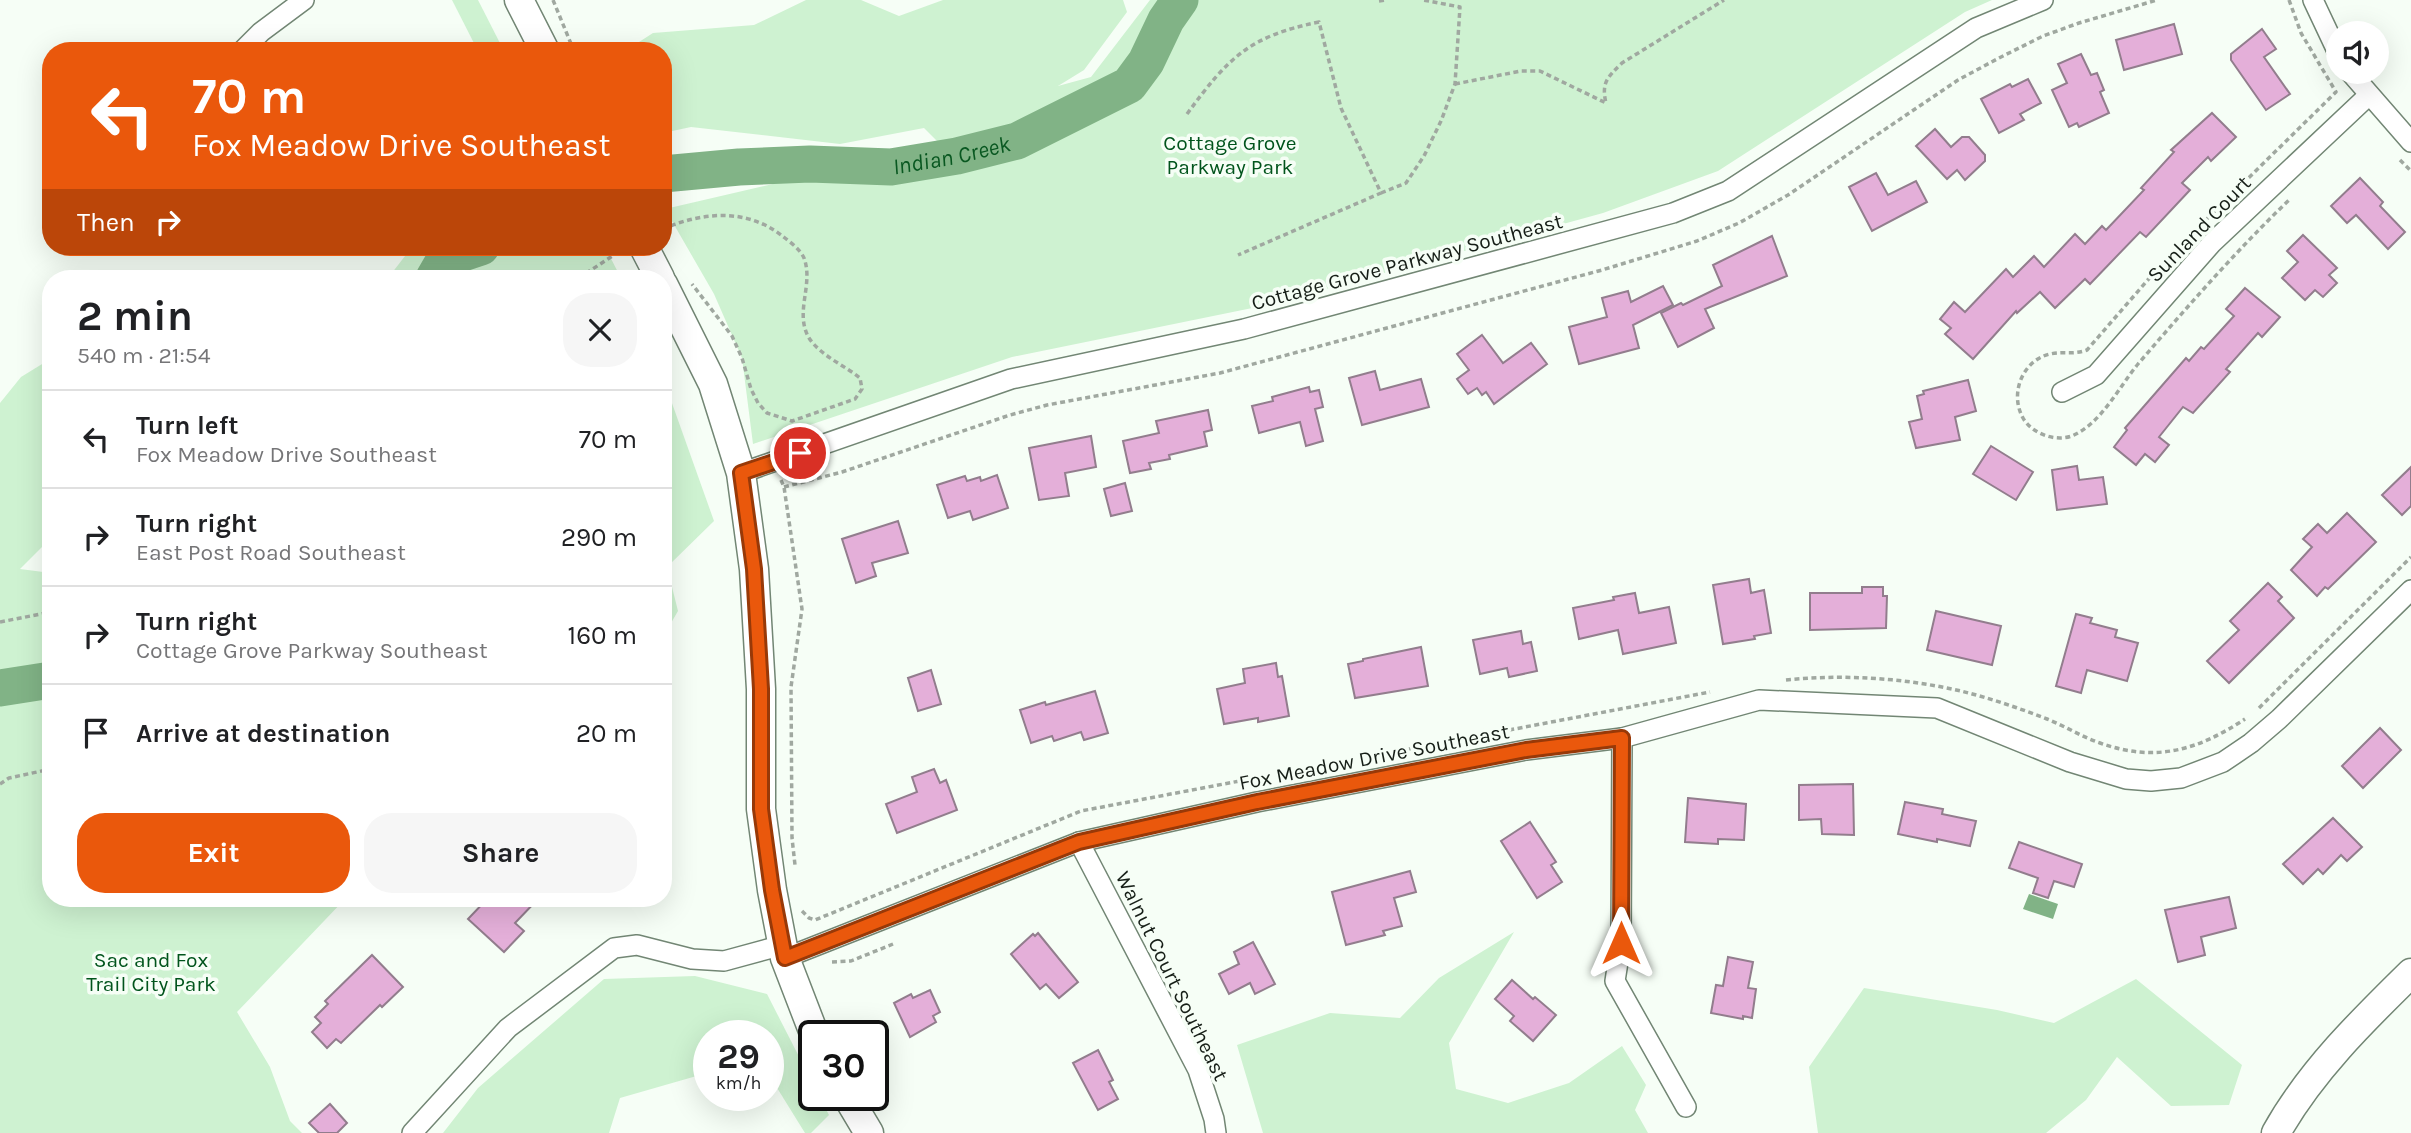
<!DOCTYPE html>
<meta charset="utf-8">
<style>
:root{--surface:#fff;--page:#f6f6f6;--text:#202124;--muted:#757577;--line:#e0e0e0;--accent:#ea580c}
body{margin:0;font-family:Karla,sans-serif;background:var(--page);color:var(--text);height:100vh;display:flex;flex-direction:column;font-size:26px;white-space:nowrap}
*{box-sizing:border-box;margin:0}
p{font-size:23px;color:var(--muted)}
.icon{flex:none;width:38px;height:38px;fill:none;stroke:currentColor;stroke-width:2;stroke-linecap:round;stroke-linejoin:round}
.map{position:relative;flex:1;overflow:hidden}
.side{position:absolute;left:42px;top:270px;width:630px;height:637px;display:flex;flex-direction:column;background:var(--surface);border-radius:28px;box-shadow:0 7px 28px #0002}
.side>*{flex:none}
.guide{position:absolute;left:42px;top:42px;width:630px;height:214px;border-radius:28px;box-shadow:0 7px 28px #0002;background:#ea580c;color:#fff;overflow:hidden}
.tools{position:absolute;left:2326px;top:21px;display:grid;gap:14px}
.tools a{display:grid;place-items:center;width:63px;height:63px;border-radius:50%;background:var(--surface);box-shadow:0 7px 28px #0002;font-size:35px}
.speed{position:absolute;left:693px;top:1020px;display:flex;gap:14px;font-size:35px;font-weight:700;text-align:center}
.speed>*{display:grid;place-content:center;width:91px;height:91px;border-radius:50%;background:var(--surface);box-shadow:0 7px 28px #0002;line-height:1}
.speed small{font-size:18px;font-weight:400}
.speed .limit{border:4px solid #111;border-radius:10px;background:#fff;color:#111}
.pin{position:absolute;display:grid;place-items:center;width:60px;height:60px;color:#fff;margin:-30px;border:4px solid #fff;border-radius:50%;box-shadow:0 2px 7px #0007}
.me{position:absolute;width:77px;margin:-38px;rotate:0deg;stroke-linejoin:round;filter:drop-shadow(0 0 5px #0008)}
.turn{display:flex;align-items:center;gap:24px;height:147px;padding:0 35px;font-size:32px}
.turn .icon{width:91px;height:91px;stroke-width:2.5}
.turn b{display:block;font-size:49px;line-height:60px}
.then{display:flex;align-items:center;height:66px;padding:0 35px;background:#0003;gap:14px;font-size:26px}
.round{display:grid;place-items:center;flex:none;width:74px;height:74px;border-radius:28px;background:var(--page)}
.summary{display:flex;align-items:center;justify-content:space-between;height:119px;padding:0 35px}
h1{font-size:42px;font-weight:700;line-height:52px}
.primary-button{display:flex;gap:14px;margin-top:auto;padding:14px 35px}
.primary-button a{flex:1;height:80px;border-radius:28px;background:var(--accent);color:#fff;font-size:28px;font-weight:700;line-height:80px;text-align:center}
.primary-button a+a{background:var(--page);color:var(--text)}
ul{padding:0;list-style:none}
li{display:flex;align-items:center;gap:21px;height:98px;padding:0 35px;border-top:2px solid var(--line)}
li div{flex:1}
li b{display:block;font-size:26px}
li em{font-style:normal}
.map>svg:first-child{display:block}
.green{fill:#cef2d1}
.water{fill:#81b386}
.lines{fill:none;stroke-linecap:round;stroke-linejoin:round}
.river{stroke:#81b386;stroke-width:37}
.building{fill:#e4afd9;stroke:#927d8d;stroke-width:2}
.minor-casing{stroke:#728674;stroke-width:22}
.secondary-casing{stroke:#728674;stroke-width:31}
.path{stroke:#a0a8a0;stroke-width:3.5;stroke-dasharray:5 3.5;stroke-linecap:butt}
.minor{stroke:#fff;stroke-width:19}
.secondary{stroke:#fff;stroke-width:28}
.route-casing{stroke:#983908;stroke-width:18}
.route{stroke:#ea580c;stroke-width:12}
.labels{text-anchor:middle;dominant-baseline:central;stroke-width:7;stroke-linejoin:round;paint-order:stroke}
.park-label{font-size:21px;fill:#01541c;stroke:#f6fef6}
.street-label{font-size:21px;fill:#161e17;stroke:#f6fef6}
.water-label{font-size:23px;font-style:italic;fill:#095821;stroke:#f6fef6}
</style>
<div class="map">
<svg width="2411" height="1133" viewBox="0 0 2411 1133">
<rect width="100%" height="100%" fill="#f6fef6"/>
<!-- green -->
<g class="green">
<polygon points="452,0 478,0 504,51 478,51"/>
<polygon points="806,0 861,0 899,16 943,0 1123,0 1127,12 1084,70 1058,86 1091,77 1150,0 1992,0 1965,12 1718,171 1603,213 1267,305 1012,357 753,444 742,358 714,294 665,209 941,145 924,128 840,144 691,127 663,133 663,51 625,51 653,33 754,25"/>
<polygon points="412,247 609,247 606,249 621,278 388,278"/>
<polygon points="47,361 51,364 51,524 44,545 20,569 51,573 51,898 346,898 237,1012 270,1067 290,1121 302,1133 0,1133 0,403 21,377"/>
<polygon points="663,378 714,521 667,567 678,611 663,637"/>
<polygon points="1514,932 1449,1043 1456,1089 1508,1103 1569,1083 1622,1046 1646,1085 1635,1110 1648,1133 1263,1133 1237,1045 1330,1013 1400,1018 1439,978"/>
<polygon points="695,976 767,994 814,1086 814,1096 819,1096 829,1115 811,1133 805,1133 774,1083 768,1082 768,1036 709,1036 709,1075 700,1075 620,1098 609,1133 443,1133 478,1088 604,979"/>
<polygon points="2136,979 2242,1065 2229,1105 2171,1106 2117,1057 2086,1100 2046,1133 1818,1133 1809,1067 1864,988 1997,1010 2054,1023"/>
</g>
<!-- water -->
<polygon class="water" points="2029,894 2058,904 2053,919 2023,909"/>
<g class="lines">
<!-- river -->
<g class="river">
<path id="s1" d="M663 174 739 167 810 164 891 167 957 156 1017 141 1129 85 1146 62 1166 20 1180 0"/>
<polyline points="434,278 445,259 481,247"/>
<polyline points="0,688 51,680"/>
</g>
</g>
<!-- building -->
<g class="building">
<polygon points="2174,24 2182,54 2124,70 2116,40"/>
<polygon points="2262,29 2276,49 2264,57 2290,94 2266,110 2231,60 2231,54"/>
<polygon points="2081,54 2091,75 2097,73 2104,90 2100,92 2109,113 2079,127 2077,123 2069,127 2052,90 2067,83 2058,64"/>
<polygon points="2028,79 2041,103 2020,114 2024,120 1999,133 1981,99 2010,84 2012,87"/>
<polygon points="2212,113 2236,137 2211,161 2208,157 2182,183 2190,190 2146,237 2140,232 2090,284 2085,279 2055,308 2040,292 2017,313 2016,311 1973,359 1945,334 1951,328 1940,319 1954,302 1965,312 2006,269 2013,277 2034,256 2044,267 2075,234 2085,244 2102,226 2106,230 2144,190 2141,188 2174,152 2171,150"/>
<polygon points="1935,129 1951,147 1962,137 1969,137 1985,155 1985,161 1965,180 1957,170 1947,179 1916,146"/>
<polygon points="1876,173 1888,195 1916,181 1927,202 1872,231 1849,187"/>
<polygon points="2360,178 2383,202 2380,206 2405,232 2388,249 2356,215 2347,223 2331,206"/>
<polygon points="2303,235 2337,268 2329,275 2337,283 2323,297 2315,290 2305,300 2282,278 2298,262 2287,251"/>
<polygon points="1772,236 1787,276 1705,309 1714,328 1678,347 1661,313 1681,303 1683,305 1722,286 1713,265"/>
<polygon points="1663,286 1673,305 1633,325 1639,348 1579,364 1569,327 1607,317 1602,298 1628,291 1631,302"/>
<polygon points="2245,288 2280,317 2262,337 2258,333 2226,369 2230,372 2193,413 2183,407 2159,437 2169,445 2155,462 2145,454 2136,465 2114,447 2127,430 2125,428 2186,358 2189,361 2201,347 2204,349 2234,316 2226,309"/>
<polygon points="1482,335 1503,363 1531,343 1547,364 1494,404 1486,392 1482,395 1477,388 1468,394 1457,379 1469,370 1457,354"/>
<polygon points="1375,371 1380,390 1421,379 1429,407 1362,425 1349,378"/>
<polygon points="1968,380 1976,411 1955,417 1960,440 1916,448 1909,422 1922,419 1917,396 1924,394 1923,391"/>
<polygon points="1309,387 1310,392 1319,390 1323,407 1315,409 1323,441 1306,446 1300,422 1259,433 1252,406 1273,401 1272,397"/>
<polygon points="1208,410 1212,430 1204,432 1207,446 1169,455 1170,459 1149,463 1151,469 1130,473 1123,441 1159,433 1156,421"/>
<polygon points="1091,436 1096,467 1065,473 1069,496 1039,500 1029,448"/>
<polygon points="1991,446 2033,472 2016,500 1973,474"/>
<polygon points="2077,466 2079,480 2103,477 2107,504 2057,510 2052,470"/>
<polygon points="2411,467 2411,506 2402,515 2382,495"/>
<polygon points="997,475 1008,508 973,520 970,511 948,518 937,485 965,476 967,481 980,477 981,481"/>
<polygon points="1125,483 1132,511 1111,516 1104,489"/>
<polygon points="2347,513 2376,542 2328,589 2325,587 2317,596 2291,570 2312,547 2303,539 2318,524 2327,533"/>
<polygon points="898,521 908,553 872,563 876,576 856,583 842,539"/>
<polygon points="1749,579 1751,593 1764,590 1771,633 1754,636 1755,639 1723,644 1713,585"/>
<polygon points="2268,583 2282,597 2278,601 2294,618 2229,683 2207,661 2239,630 2230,621"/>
<polygon points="1862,587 1883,587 1883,596 1887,596 1886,628 1810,630 1810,593 1862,593"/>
<polygon points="1635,593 1639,613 1669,607 1676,643 1623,654 1618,630 1579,639 1573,608 1614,600 1613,597"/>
<polygon points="1936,611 2001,626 1992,665 1927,650"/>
<polygon points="2076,614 2092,618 2090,623 2117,630 2115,637 2138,643 2127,681 2087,670 2081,693 2056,686"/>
<polygon points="1521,631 1523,644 1531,642 1537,671 1509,677 1507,668 1480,674 1473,640"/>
<polygon points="1421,647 1428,686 1355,698 1348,664 1363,661 1363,659"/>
<polygon points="1276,663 1278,677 1282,676 1289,716 1258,722 1258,718 1224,724 1217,689 1245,683 1243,669"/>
<polygon points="931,670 941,704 918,711 908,678"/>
<polygon points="1095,691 1108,733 1084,740 1081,732 1054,741 1052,736 1031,743 1020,710 1045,702 1046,705"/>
<polygon points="2380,728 2401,750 2363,788 2342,766"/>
<polygon points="934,769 940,783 946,780 957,810 897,833 886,804 917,792 912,777"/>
<polygon points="1853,784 1854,835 1822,834 1821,819 1799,820 1799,785"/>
<polygon points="1688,798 1746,804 1744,840 1718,839 1718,844 1685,842"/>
<polygon points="1905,802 1943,809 1942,814 1976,821 1970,846 1937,839 1937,842 1898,834"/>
<polygon points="2333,818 2362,847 2347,861 2341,855 2323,874 2318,869 2303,884 2283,864"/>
<polygon points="1530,822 1556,862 1551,865 1562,882 1537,898 1501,841"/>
<polygon points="2019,842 2082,864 2074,887 2054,881 2048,898 2033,893 2038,878 2009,868"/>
<polygon points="1410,871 1416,892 1394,898 1402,926 1383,931 1385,935 1346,945 1332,892"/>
<polygon points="2229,897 2236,928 2201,937 2205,955 2178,962 2165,910"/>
<polygon points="488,898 539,898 515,923 524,931 504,952 468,919"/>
<polygon points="1038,933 1078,982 1059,998 1046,984 1040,989 1011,954 1033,934 1035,936"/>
<polygon points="1253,942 1275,984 1255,994 1250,983 1229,994 1219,974 1239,964 1234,952"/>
<polygon points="372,955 403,987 382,1007 380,1005 341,1043 336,1039 327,1048 312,1032 321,1023 315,1017 328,1004 325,1001"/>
<polygon points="1728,957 1753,962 1748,988 1756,989 1752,1018 1743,1016 1743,1019 1711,1013 1716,985 1723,986"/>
<polygon points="1512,980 1533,999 1535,997 1556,1015 1533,1041 1510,1021 1514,1016 1495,999"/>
<polygon points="930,990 940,1012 933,1016 936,1022 910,1037 894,1003 911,994 913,998"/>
<polygon points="1098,1050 1113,1080 1109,1082 1118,1099 1098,1110 1073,1063"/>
<polygon points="330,1104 347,1123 337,1133 319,1133 309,1123"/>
</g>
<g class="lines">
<defs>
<g id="minor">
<polyline points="2313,0 2338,53"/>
<polyline points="242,51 261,32 304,0"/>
<polyline points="2350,72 2411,142"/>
<polyline points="2062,392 2096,375 2212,243 2369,95"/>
<polyline points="741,473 1011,379 1244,329 1673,213 1728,191 1976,28 2043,0"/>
<polyline points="1622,738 1621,943 1615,981 1686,1107"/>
<polyline points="1079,842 1198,1070 1214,1119 1216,1133"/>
<polyline points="785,958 1079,842 1257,802 1526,750 1622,738 1759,700 1937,708 2070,762 2126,779 2151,781 2181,778 2223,762 2251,743 2279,719 2411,590"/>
<polyline points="412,1133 508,1028 614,948 637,945 692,959 724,961 783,945"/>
</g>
<g id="secondary">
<polyline points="519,0 545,51"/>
<polyline points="644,247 660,278"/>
<polyline points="663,284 713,384 741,473 754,569 761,689 761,809 772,890 785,958 815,1036"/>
<polyline points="847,1096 869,1133"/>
<path d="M2276 1133C2310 1072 2362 1021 2411 973"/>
</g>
</defs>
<!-- minor casing -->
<use href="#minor" class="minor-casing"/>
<!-- secondary casing -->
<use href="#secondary" class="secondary-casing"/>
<!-- path -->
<g class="path">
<polyline points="553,0 574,51"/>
<path d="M2289 0 2301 33 2336 92 2166 259 2087 350C2074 355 2063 351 2050 354 2023 360 2009 393 2023 418 2032 434 2057 443 2074 435 2102 422 2119 387 2138 364 2187 307 2236 251 2290 199"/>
<polyline points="1379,1 1387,0"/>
<path d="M1455 84 1521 71H1540L1606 103C1601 82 1608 77 1622 63L1724 0"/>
<path d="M1187 114C1228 58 1249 36 1319 22L1341 108 1381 193 1238 255"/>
<polyline points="2400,160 2411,171"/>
<polyline points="1381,193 1406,183 1424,156 1441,121 1455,84 1460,7 1423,0"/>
<path d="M663 229C702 212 746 208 781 235 789 241 800 249 804 258 814 285 794 312 809 338 821 356 844 365 860 378L862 389 855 399 792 421 767 413 758 403 751 389 742 358 732 336 692 284"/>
<polyline points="579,278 623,249"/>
<polyline points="781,480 784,487 802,609 791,687 792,838 795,865"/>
<polyline points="784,487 842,472 1010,415 1047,405 1220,373 1602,270 1697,241 1739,223 1788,195 1958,80 1999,58 2043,36 2079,23 2157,0"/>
<polyline points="0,622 51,612"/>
<path d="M1786 680C1844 674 1904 678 1961 691 1989 698 2019 708 2047 719 2065 726 2082 737 2100 743 2156 763 2198 750 2245 719"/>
<polyline points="2259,708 2411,557"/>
<polyline points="0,784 9,778 51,769"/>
<polyline points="802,911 809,918 815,920 1081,811 1710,692"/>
<polyline points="832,962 851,961 893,944"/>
</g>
<!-- minor -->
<use href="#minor" class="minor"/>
<!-- secondary -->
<use href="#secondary" class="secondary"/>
</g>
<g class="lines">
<defs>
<polyline id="route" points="800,453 741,473 754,569 761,689 761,809 772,890 785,958 1079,842 1257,802 1526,750 1622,738 1621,943"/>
</defs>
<!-- route casing -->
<use href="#route" class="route-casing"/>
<!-- route -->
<use href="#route" class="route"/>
</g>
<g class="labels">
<!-- park labels -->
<g class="park-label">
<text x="1230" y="143">Cottage Grove<tspan x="1230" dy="24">Parkway Park</tspan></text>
<text x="151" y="960">Sac and Fox<tspan x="151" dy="24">Trail City Park</tspan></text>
</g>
<!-- street labels -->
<g class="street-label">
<text transform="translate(2199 229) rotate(-46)">Sunland Court</text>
<text transform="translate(1407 262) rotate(-15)">Cottage Grove Parkway Southeast</text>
<text transform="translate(1374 757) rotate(-11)">Fox Meadow Drive Southeast</text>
<text transform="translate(1172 976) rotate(64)">Walnut Court Southeast</text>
</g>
<!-- water labels -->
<g class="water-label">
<text stroke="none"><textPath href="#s1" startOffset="290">Indian Creek</textPath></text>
</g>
</g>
</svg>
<div class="tools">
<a><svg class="icon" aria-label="sound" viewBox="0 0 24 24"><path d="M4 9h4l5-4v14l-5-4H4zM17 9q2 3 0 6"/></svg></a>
</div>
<div class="speed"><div>29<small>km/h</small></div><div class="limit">30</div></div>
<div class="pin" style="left:800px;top:453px;background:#d93025"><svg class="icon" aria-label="arrive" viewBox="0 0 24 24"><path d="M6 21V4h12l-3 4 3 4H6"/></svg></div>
<svg class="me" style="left:1621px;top:943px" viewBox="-20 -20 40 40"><path d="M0-17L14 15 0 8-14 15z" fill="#ea580c" stroke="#fff" stroke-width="4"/></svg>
<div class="guide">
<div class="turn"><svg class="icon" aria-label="left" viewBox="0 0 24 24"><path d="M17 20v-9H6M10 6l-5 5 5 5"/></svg><div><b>70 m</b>Fox Meadow Drive Southeast</div></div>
<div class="then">Then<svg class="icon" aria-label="right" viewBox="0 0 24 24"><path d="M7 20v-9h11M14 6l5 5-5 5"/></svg></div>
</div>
<section class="side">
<div class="summary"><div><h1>2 min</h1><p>540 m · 21:54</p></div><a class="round"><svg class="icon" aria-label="close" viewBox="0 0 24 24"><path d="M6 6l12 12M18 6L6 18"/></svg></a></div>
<ul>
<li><svg class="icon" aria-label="left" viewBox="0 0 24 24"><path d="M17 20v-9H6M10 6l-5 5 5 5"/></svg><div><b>Turn left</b><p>Fox Meadow Drive Southeast</p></div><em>70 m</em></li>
<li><svg class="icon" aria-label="right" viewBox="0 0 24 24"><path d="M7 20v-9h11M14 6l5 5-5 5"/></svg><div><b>Turn right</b><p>East Post Road Southeast</p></div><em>290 m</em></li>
<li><svg class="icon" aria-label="right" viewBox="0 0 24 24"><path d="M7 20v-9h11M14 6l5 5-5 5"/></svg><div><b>Turn right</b><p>Cottage Grove Parkway Southeast</p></div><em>160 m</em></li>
<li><svg class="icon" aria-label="arrive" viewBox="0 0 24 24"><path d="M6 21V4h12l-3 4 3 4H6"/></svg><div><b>Arrive at destination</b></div><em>20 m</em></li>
</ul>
<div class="primary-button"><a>Exit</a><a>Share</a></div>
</section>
</div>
